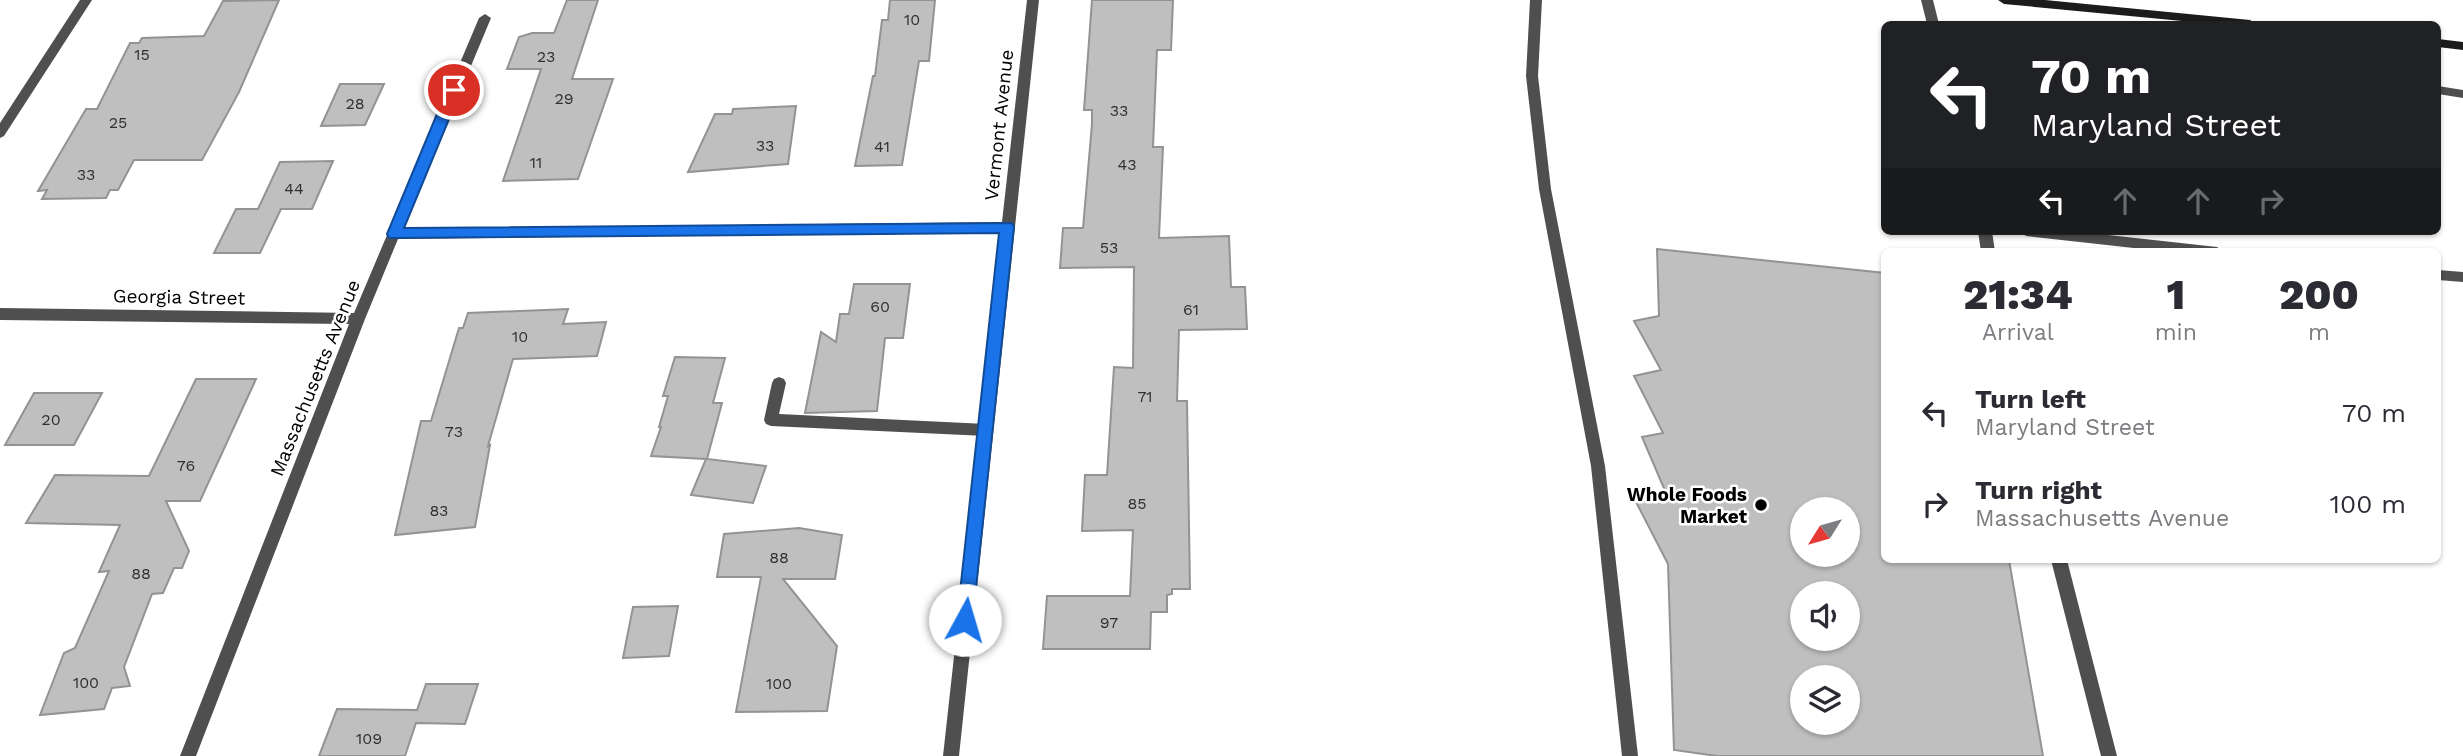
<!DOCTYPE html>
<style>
:root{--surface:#fff;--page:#f2f2f3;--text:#2b2b33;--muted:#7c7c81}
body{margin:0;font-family:"Work Sans",sans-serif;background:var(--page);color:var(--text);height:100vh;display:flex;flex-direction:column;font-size:26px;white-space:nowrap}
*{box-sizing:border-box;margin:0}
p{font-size:23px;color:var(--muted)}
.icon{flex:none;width:38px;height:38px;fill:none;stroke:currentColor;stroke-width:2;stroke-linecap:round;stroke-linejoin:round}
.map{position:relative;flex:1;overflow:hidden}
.details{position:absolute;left:1881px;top:248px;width:560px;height:315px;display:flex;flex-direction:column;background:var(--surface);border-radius:10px;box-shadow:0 2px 5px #0004}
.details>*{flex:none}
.top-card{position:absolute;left:1881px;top:21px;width:560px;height:214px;border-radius:10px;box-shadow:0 2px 5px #0004;background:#202124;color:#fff;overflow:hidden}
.needle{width:46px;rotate:233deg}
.fabs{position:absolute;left:1790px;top:497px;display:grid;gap:14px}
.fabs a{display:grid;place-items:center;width:70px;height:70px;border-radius:50%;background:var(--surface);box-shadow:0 2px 5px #0004;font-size:35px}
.pin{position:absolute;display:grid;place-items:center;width:60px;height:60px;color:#fff;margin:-30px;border:4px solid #fff;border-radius:50%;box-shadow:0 2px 7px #0007}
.me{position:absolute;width:77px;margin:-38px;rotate:6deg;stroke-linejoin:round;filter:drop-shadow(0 0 5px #0008)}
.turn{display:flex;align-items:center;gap:24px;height:147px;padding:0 35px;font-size:32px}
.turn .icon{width:91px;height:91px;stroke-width:2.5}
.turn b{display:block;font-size:49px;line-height:60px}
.lanes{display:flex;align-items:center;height:66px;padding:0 35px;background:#0003;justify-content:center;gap:35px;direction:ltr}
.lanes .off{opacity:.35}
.eta{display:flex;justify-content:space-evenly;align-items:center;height:119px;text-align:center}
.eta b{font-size:42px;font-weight:800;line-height:49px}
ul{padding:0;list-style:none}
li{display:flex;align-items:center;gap:21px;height:91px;padding:0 35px}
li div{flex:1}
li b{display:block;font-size:26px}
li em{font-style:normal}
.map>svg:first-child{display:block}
.building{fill:#bfbfbf;stroke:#939393;stroke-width:2;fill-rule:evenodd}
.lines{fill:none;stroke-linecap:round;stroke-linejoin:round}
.service{fill:#4f4f4f;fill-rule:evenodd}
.minor{fill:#4f4f4f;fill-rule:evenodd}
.secondary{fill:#1c1c1c;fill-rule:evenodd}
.route{fill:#1a73e8;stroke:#114b97;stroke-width:2}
.poi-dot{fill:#000;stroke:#fff;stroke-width:2.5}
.labels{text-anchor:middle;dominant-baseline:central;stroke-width:5;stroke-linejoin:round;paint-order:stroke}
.number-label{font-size:16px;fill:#303030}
.street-label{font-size:19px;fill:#000;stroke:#fff}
.poi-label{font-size:19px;font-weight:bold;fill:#000;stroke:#fff;text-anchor:end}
</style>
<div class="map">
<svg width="2463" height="756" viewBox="0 0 2463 756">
<rect width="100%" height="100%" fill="#fff"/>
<!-- building -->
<g class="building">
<polygon points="279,0 239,92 202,160 134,160 118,190 110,190 106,198 42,199 47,190 38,191 86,109 97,109 130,43 139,43 142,38 204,36 223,1"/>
<polygon points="567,0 598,0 572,79 613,79 578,179 503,181 541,69 507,69 519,37 532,33 554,33"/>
<polygon points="890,0 935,0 929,61 919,61 902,165 855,166 873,76 875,76 882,20 888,20"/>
<polygon points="1092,0 1173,0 1171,50 1157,50 1153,147 1163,147 1159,238 1229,236 1231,287 1245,287 1247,329 1179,330 1177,401 1187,401 1190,589 1172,589 1172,594 1167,595 1167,612 1151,612 1150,649 1043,649 1047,596 1130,596 1133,530 1082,531 1085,475 1107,475 1114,367 1133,368 1134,267 1060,268 1063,228 1083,228 1092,124 1092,110 1084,110"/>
<polygon points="340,84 384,84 365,125 321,126"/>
<polygon points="796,106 788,164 688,172 715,114 732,114 733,109"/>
<polygon points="333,161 312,209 281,209 260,253 214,253 236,209 258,209 280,162"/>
<path d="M1657 249 1885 273V560H2009L2043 756H1717L1674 750 1668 564 1635 500 1666 493 1642 437 1663 433 1634 376 1661 370 1634 321 1659 316ZM1802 509H1848V555H1802ZM1802 593H1848V639H1802ZM1802 677H1848V723H1802Z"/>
<polygon points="854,284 910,284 903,338 885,338 877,411 805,413 821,332 836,342 840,314 849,314"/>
<polygon points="568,309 563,324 606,322 597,356 513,359 488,446 490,445 475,527 395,535 421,421 431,421 459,328 463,328 468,313"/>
<polygon points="675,357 725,358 713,403 722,403 707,459 766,466 753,503 691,495 706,459 651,456 661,427 659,427 668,396 663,396"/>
<polygon points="196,379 256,379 200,501 166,501 189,551 182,568 174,568 163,593 152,594 124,667 130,686 112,688 104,709 40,715 64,653 75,648 109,571 99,572 120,525 26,523 55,475 149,476"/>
<polygon points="34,393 102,393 74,445 5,445"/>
<polygon points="799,528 842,535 835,579 783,579 837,646 827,711 736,712 761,577 717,577 724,534"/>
<polygon points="678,606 669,656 623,658 633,607"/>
<polygon points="426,684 478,684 465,724 416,723 405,756 319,756 337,709 417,710"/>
</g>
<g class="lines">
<!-- service -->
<g class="service">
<polygon points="1530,0 1542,0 1538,76 1551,189 1605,466 1638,756 1622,756 1591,466 1539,189 1526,76"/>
<polygon points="1921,0 1933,0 1939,24 1927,24"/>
<polygon points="2438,86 2463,90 2463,98 2438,94"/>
<polygon points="1978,231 1992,231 1995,252 1981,252"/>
<polygon points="2019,231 2072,231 2217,247 2224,252 2170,252 2026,236"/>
<polygon points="2438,270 2463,272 2463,282 2438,280"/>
<polygon points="779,377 784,379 786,383 779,414 986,424 991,426 993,430 991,434 986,436 771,426 766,424 764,420 772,383 774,379"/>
<polygon points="2051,560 2067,560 2117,756 2101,756"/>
</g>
<!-- minor -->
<g class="minor">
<polygon points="80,0 92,0 4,136 0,138 0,123"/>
<polygon points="1027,0 1039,0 959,756 943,756 1001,232 398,239 365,319 196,756 180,756 349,324 0,320 0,308 354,313 479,18 485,14 491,18 403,229 1002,222"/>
</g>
<!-- secondary -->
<g class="secondary">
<polygon points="1998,0 2045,0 2250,20 2256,24 2214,24 2004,4"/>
<polygon points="2438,39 2463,42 2463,50 2438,47"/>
</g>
</g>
<!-- route -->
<polygon class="route" points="454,85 461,90 404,228 1012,223 1014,227 972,626 965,628 959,626 957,620 999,233 389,238 387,234 447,90"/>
<!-- markers -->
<circle class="poi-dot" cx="1761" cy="505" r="7"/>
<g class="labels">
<!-- number labels -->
<g class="number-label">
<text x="912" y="19">10</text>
<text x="142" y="54">15</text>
<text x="546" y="56">23</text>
<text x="564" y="98">29</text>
<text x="355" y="103">28</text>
<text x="1119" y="110">33</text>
<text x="118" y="122">25</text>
<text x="765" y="145">33</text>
<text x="882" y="146">41</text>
<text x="536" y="162">11</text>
<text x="1127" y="164">43</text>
<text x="86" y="174">33</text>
<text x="294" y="188">44</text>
<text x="1109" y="247">53</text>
<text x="880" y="306">60</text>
<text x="1191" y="309">61</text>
<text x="520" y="336">10</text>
<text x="1145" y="396">71</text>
<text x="51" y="419">20</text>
<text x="454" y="431">73</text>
<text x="186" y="465">76</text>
<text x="1137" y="503">85</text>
<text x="439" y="510">83</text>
<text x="779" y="557">88</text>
<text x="141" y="573">88</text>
<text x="1109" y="622">97</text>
<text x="86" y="682">100</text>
<text x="779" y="683">100</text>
<text x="369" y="738">109</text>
</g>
<!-- street labels -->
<g class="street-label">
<text transform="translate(999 125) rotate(-84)">Vermont Avenue</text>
<text transform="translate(179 297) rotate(1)">Georgia Street</text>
<text transform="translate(315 378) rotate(-68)">Massachusetts Avenue</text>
</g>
<!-- poi labels -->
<g class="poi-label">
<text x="1747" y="494">Whole Foods<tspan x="1747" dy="22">Market</tspan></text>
</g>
</g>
</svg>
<div class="fabs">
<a><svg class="needle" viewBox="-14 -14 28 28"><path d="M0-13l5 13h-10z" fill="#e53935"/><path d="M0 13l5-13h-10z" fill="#7c7c81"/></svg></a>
<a><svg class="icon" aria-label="sound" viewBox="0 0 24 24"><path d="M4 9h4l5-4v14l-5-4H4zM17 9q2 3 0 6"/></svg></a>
<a><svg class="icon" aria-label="layers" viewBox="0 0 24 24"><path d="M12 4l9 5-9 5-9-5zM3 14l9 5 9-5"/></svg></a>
</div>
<div class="pin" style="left:454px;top:90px;background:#d93025"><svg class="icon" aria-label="arrive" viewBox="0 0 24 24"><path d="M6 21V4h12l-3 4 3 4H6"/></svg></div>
<svg class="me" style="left:965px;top:620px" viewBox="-20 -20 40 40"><circle r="19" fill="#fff"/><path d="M0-13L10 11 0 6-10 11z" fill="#1a73e8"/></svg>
<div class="top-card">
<div class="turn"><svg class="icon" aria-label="left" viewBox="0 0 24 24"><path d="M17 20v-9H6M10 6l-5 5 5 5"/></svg><div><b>70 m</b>Maryland Street</div></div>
<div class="lanes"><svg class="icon" aria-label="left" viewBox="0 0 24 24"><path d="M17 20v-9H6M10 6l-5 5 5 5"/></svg><svg class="icon off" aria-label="ahead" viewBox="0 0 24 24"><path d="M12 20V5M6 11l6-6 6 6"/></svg><svg class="icon off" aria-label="ahead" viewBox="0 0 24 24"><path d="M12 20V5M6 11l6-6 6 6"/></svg><svg class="icon off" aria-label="right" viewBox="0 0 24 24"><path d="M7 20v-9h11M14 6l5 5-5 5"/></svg></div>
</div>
<section class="details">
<div class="eta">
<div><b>21:34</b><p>Arrival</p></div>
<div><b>1</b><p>min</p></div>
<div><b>200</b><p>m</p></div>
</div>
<ul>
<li><svg class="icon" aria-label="left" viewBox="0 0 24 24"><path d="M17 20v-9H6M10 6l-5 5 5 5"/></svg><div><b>Turn left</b><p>Maryland Street</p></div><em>70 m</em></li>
<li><svg class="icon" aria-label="right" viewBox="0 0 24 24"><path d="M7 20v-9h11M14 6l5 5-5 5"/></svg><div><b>Turn right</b><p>Massachusetts Avenue</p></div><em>100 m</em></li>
</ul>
</section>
</div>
